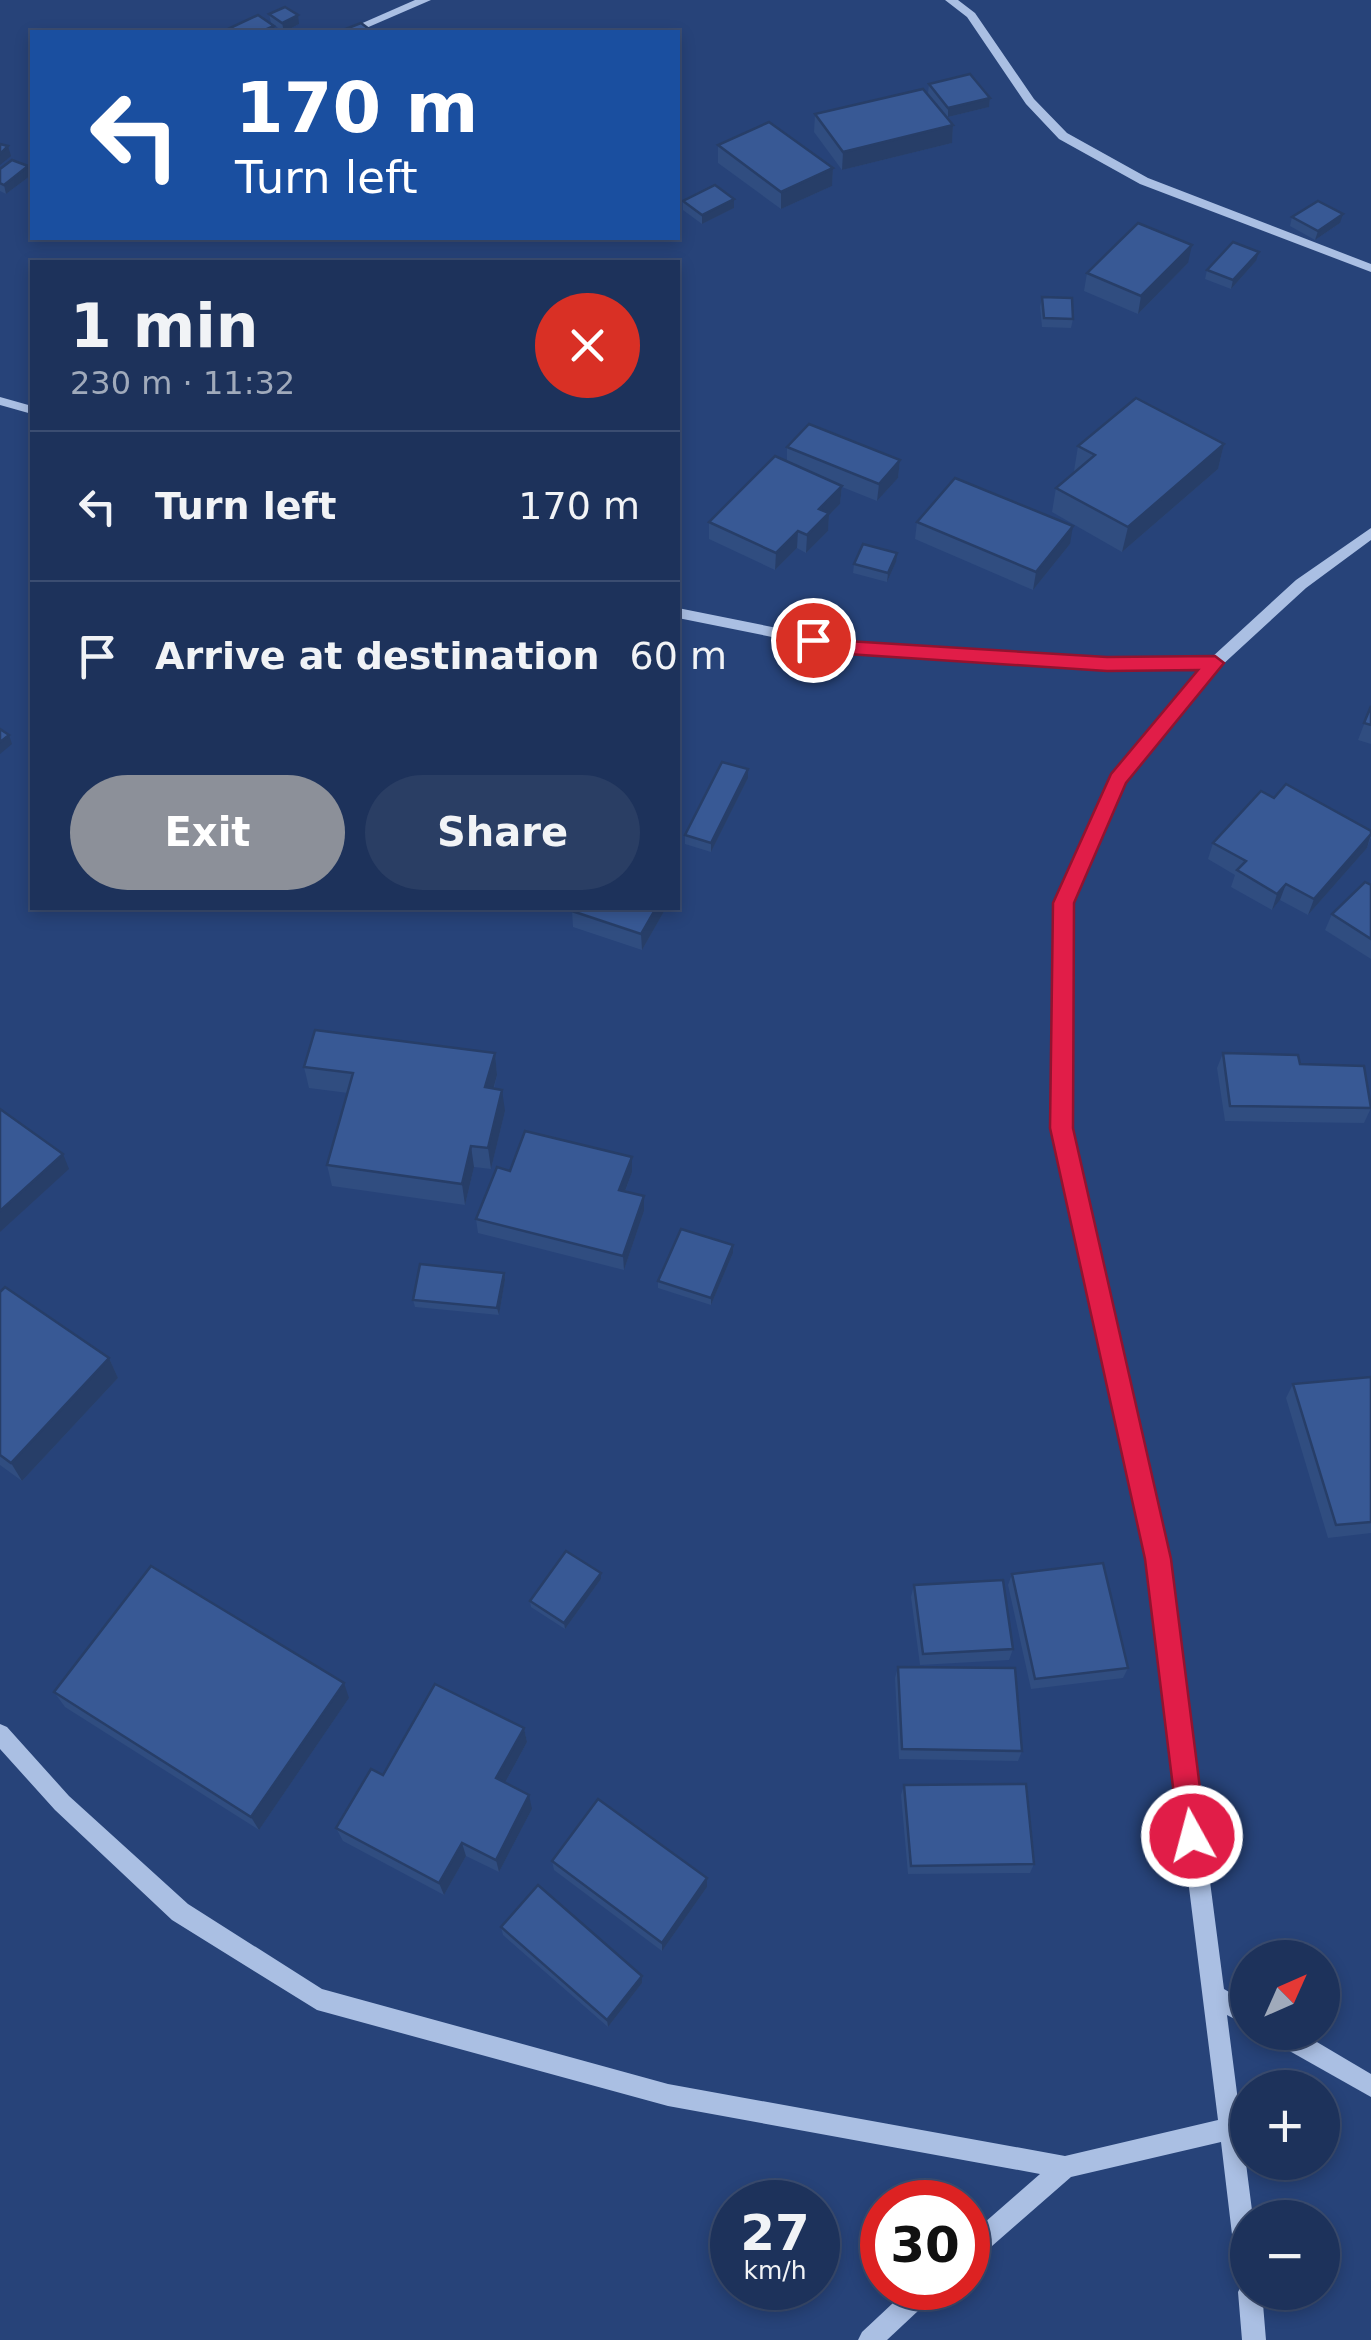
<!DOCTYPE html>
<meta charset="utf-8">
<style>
:root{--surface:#1d325b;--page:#2a3e64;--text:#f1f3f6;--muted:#a0aabb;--line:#3b4d71;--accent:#8c9099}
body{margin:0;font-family:"DejaVu Sans",sans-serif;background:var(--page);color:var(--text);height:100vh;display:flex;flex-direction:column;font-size:38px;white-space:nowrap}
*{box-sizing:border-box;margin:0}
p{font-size:32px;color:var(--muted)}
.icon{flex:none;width:55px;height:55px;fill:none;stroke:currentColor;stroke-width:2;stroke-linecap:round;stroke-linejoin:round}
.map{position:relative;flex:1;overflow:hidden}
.panel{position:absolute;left:30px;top:260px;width:650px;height:650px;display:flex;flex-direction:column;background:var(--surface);border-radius:0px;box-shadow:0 5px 15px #0003,0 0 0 2px var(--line)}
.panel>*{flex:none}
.banner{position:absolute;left:30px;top:30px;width:650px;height:210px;border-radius:0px;box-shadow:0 5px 15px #0003,0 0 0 2px var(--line);background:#1a4fa0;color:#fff;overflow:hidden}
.needle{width:65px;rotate:45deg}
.buttons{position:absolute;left:1230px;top:1940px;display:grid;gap:20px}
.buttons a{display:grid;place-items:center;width:110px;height:110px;border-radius:50%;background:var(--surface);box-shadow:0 5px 15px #0003,0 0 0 2px var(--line);font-size:50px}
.speed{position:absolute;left:710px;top:2180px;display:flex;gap:20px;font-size:50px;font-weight:700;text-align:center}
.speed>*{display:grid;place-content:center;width:130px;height:130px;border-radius:50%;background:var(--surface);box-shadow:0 5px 15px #0003,0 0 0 2px var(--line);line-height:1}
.speed small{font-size:25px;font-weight:400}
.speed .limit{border:15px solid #d22;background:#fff;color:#111}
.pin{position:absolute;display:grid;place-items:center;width:85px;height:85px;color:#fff;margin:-42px;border:5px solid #fff;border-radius:50%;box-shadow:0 2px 10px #0007}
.me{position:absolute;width:110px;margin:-55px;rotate:353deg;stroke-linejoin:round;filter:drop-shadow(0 0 8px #0008)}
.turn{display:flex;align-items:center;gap:35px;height:210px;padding:0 40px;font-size:45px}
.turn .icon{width:130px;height:130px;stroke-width:2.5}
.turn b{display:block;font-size:70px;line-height:85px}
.round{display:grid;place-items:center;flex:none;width:105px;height:105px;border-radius:52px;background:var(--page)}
.summary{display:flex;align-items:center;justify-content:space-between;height:170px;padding:0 40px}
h1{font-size:60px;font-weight:700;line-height:75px}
.primary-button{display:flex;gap:20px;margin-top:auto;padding:20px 40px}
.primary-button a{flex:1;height:115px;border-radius:60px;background:var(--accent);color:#fff;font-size:40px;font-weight:700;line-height:115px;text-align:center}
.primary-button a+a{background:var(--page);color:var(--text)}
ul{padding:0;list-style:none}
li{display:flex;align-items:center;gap:30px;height:150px;padding:0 40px;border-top:2px solid var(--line)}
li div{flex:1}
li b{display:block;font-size:38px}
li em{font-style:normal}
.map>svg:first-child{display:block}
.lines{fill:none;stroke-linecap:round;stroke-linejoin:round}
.minor{fill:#aabfe3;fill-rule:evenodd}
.wall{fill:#304d80}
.shaded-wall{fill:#273e68}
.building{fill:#385995;stroke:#273e68;stroke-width:2.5}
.route{fill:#e11d48;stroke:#92132f;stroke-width:2.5}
</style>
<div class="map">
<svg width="1371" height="2340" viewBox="0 0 1371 2340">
<rect width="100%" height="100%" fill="#274379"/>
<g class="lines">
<!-- minor -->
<g class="minor">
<polygon points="415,0 431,0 357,32 342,32"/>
<polygon points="945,0 958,0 975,13 1034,99 1067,133 1148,178 1371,264 1371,272 1140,184 1059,139 1026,104 967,17"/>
<polygon points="0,397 32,406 32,414 0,405"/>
<polygon points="1371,528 1371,540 1306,588 1220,667 1125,782 1072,903 1070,1128 1168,1559 1224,1989 1248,2003 1248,2026 1227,2015 1253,2218 1248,2218 1248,2279 1240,2276 1236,2268 1221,2142 1071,2177 976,2260 968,2264 968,2237 1040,2174 668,2106 317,2010 172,1920 55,1810 0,1749 0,1724 7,1727 69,1796 188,1904 322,1989 668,2084 1065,2156 1218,2120 1148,1559 1052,1128 1056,903 1113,775 1202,668 1107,669 847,652 678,618 678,608 847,642 1107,659 1211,658 1296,580"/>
<polygon points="1267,2032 1300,2032 1371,2074 1371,2097 1270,2040"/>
<polygon points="1248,2281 1248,2292 1262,2292 1266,2340 1242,2340 1238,2292 1242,2284"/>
<polygon points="909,2288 938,2288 934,2296 887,2340 858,2340 862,2332"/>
</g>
</g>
<!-- wall -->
<g class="wall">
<polygon points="269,14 299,24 284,32 271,23"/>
<polygon points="929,84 990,98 989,107 948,117 928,93"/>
<polygon points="815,114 953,125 952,143 842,170 814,132"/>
<polygon points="718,145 833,168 832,186 781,209 718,163"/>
<polygon points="0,169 30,176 6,194 0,191"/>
<polygon points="734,199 734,208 702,224 683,210 683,201"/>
<polygon points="1292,217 1340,223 1315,240 1290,226"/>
<polygon points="1256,261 1231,289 1205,279 1207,270"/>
<polygon points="1188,263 1138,314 1084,291 1087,273"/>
<polygon points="1042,297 1073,319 1071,328 1042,327 1040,307"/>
<polygon points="1224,444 1218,469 1122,552 1052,512 1056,488 1075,472 1074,471 1078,446"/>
<polygon points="787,447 900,460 898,478 877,501 842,487 840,504 829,515 828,531 806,553 797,548 775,570 709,539 709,522 787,461"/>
<polygon points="917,522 1070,544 1033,590 915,539"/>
<polygon points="896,562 887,582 853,573 854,564"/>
<polygon points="1371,706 1371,744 1358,740"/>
<polygon points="748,778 711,852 685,844 685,835"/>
<polygon points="1274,798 1371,831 1371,837 1367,848 1308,915 1280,900 1272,910 1231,887 1235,875 1208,859 1213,843"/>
<polygon points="1371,885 1371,959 1325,930 1332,914"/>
<polygon points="666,908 642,950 573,927 572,911"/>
<polygon points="495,1053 497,1075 494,1089 505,1111 491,1169 474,1167 465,1205 332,1186 327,1165 348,1093 309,1088 304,1067"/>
<polygon points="1223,1053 1300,1064 1371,1108 1364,1123 1225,1121 1217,1068"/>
<polygon points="632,1157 632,1172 625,1192 644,1196 644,1211 624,1270 478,1233 476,1219 510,1171"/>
<polygon points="733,1253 711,1305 658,1288 658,1281"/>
<polygon points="504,1273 505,1280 499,1315 415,1307 413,1300"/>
<polygon points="0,1292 109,1358 118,1378 22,1481 0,1465"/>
<polygon points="1371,1377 1371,1533 1328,1538 1286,1398 1293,1384"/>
<polygon points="601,1573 601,1579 565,1629 531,1607 530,1601"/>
<polygon points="1012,1574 1128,1668 1123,1678 1031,1689 1008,1585"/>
<polygon points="914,1585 1013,1649 1009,1660 920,1665 911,1597"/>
<polygon points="898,1667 1022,1751 1018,1761 899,1759 895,1678"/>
<polygon points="54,1692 349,1698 259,1830 65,1707"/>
<polygon points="524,1728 527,1742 505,1783 532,1809 499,1872 466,1856 444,1895 343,1841 336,1828 383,1775"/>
<polygon points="904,1785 1034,1864 1030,1873 908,1874 901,1795"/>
<polygon points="552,1861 707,1878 707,1887 662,1951 554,1870"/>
<polygon points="501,1927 642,1976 642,1983 608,2027 503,1935"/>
</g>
<!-- shaded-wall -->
<g class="shaded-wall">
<polygon points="298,15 299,24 284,32 282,23"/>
<polygon points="274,26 275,32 260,32"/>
<polygon points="990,98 989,107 948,117 948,108"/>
<polygon points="953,125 952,143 842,170 843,152"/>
<polygon points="8,146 11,156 0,165 0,154"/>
<polygon points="28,166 30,176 6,194 4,185"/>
<polygon points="833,168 832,186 781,209 781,192"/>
<polygon points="734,199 734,208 702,224 702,215"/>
<polygon points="1343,214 1340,223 1315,240 1318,231"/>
<polygon points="1192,245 1188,263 1138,314 1141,296"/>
<polygon points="1259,252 1256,261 1231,289 1233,280"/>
<polygon points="1224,444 1218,469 1122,552 1128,527"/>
<polygon points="900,460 898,478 877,501 879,484"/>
<polygon points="842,486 840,504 829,515 828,531 806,553 807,535 819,509"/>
<polygon points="1073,526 1070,544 1033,590 1036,572"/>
<polygon points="798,531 797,548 775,570 776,553"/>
<polygon points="897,553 896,562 887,582 888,573"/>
<polygon points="9,735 12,744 0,754 0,742"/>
<polygon points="748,769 748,778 711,852 711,843"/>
<polygon points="1371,834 1367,848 1308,915 1314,899"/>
<polygon points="1286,884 1280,900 1272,910 1277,894"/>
<polygon points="656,908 666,908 642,950 641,934"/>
<polygon points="495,1053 497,1075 488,1109 485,1087"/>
<polygon points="502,1090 505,1111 491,1169 488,1148"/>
<polygon points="471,1146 474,1167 465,1205 462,1184"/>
<polygon points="63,1154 69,1169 0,1232 0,1211"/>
<polygon points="632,1157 632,1172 620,1205 619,1190"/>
<polygon points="644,1196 644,1211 624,1270 623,1256"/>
<polygon points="733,1245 733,1253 711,1305 711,1298"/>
<polygon points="504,1273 505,1280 499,1315 497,1308"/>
<polygon points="109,1358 118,1378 22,1481 11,1463"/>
<polygon points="601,1573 601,1579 565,1629 564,1623"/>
<polygon points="344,1683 349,1698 259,1830 251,1817"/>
<polygon points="524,1728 527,1742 500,1792 496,1778"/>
<polygon points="529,1795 532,1809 499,1872 496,1860"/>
<polygon points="462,1843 466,1856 444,1895 439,1883"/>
<polygon points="707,1878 707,1887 662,1951 662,1943"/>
<polygon points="642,1976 642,1983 608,2027 607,2020"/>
</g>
<!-- building -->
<g class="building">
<polygon points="285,7 298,15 282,23 269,14"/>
<polygon points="258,15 274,26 260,32 236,32 230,28"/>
<polygon points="361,23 373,32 338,32"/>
<polygon points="970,74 990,98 948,108 929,84"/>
<polygon points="923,89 953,125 843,152 815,114"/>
<polygon points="769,122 833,168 781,192 718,145"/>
<polygon points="0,144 8,146 0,154"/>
<polygon points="12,160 28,166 4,185 0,183 0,169"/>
<polygon points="715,185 734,199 702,215 683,201"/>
<polygon points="1318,201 1343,214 1318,231 1292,217"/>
<polygon points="1138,223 1192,245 1141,296 1087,273"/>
<polygon points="1233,242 1259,252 1233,280 1207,270"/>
<polygon points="1042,297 1072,298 1073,319 1044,318"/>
<polygon points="1136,398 1224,444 1128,527 1056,488 1095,455 1078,446"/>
<polygon points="809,424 900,460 879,484 787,447"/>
<polygon points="775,456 842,486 819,509 829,513 807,535 798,531 776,553 709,522"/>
<polygon points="955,478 1073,526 1036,572 917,522"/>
<polygon points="863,544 897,553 888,573 854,564"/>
<polygon points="1371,706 1371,725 1364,723"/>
<polygon points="0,729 9,735 0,742"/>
<polygon points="722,762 748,769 711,843 685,835"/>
<polygon points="1286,784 1371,831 1371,834 1314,899 1286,884 1277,894 1237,870 1246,861 1213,843 1261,791 1274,798"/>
<polygon points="1365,882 1371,885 1371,939 1332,914"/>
<polygon points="574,908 656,908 641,934 572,911"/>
<polygon points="315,1030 495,1053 485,1087 502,1090 488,1148 471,1146 462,1184 327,1165 353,1073 304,1067"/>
<polygon points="1223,1053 1298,1055 1300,1064 1364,1066 1371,1108 1230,1106"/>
<polygon points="0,1109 63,1154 0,1211"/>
<polygon points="525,1131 632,1157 619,1190 644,1196 623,1256 476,1219 497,1167 510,1171"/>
<polygon points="681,1229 733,1245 711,1298 658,1281"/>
<polygon points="420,1264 504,1273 497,1308 413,1300"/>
<polygon points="5,1287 109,1358 11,1463 0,1455 0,1292"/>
<polygon points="1371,1377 1371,1522 1336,1525 1293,1384"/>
<polygon points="566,1551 601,1573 564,1623 530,1601"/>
<polygon points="1103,1563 1128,1668 1035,1679 1012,1574"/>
<polygon points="151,1566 344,1683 251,1817 54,1692"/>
<polygon points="1003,1580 1013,1649 923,1654 914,1585"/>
<polygon points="898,1667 1015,1668 1022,1751 902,1749"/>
<polygon points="435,1684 524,1728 496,1778 529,1795 496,1860 462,1843 439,1883 336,1828 371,1769 383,1775"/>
<polygon points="1026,1784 1034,1864 911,1866 904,1785"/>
<polygon points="598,1799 707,1878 662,1943 552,1861"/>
<polygon points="538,1885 642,1976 607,2020 501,1927"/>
</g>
<!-- route -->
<polygon class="route" points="813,634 847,641 1107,657 1215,656 1224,663 1126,783 1074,903 1073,1128 1171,1559 1206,1836 1202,1846 1192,1850 1183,1846 1179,1836 1145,1559 1050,1128 1053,903 1111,774 1198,670 1107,671 847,654 806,645 803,640"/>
</svg>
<div class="buttons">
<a><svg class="needle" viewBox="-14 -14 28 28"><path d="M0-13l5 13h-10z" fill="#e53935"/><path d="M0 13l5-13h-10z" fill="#a0aabb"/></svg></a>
<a>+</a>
<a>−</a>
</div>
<div class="speed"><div>27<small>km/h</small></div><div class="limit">30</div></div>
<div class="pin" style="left:813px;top:640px;background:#d93025"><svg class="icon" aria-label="arrive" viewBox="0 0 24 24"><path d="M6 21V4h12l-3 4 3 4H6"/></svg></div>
<svg class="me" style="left:1192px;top:1836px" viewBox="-20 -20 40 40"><circle r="17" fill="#e11d48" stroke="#fff" stroke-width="3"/><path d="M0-11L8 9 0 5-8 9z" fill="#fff"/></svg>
<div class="banner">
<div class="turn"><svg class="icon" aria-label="left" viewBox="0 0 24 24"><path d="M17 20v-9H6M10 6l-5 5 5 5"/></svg><div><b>170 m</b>Turn left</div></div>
</div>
<section class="panel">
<div class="summary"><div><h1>1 min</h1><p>230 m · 11:32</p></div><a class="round" style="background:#d93025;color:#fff"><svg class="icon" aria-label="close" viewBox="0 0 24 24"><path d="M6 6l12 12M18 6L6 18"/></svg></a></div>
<ul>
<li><svg class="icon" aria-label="left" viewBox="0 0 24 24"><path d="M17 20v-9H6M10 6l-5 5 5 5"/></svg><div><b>Turn left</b></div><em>170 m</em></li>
<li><svg class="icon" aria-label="arrive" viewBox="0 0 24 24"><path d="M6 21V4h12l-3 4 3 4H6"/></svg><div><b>Arrive at destination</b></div><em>60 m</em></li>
</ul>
<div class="primary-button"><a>Exit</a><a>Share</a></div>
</section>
</div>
